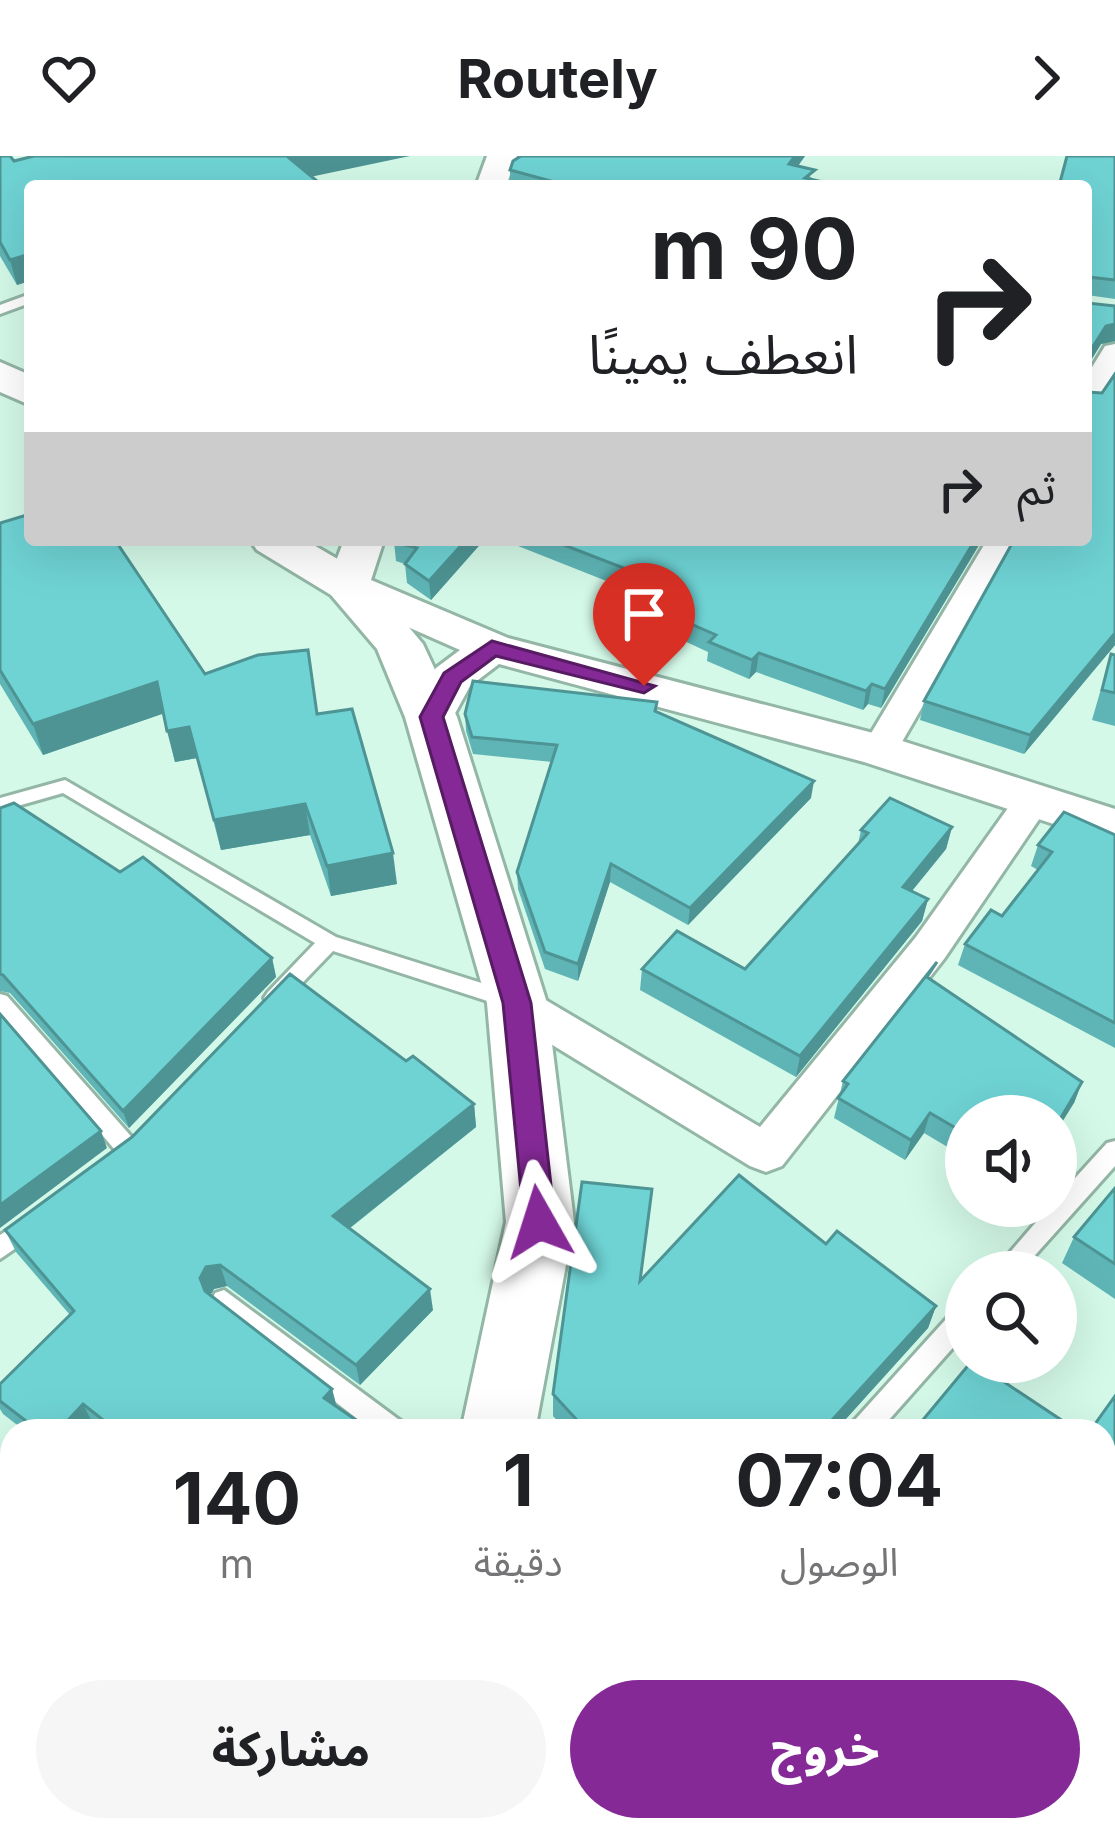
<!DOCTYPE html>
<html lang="ar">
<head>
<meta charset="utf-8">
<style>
	:root { --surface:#fff; --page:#f6f6f6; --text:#202124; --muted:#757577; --accent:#842996 }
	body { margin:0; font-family:Inter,"Noto Sans Arabic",sans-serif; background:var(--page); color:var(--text); direction:rtl; height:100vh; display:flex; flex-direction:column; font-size:45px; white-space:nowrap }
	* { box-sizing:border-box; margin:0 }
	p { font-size:39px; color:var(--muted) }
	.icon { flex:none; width:66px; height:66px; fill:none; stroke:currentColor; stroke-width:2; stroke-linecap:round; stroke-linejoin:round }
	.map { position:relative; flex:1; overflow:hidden; direction:ltr }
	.panel { position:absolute; left:0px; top:1263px; width:1116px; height:423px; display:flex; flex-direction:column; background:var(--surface); border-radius:36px 36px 0 0; box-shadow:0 12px 48px #0002; direction:rtl }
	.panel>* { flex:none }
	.hud { position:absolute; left:24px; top:24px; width:1068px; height:366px; border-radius:12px; box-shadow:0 12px 48px #0002; direction:rtl; background:#fff; color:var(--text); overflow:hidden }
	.controls { position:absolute; left:945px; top:939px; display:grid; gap:24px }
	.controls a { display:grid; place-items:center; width:132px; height:132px; border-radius:50%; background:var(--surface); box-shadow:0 12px 48px #0002; font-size:60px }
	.pin { position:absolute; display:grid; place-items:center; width:102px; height:102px; color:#fff; margin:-123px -51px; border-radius:50% 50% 50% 0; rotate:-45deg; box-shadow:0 0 12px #0007 }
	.pin .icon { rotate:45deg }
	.me { position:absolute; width:132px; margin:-66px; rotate:354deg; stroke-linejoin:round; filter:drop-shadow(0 0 9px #0008) }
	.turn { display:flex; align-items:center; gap:42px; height:252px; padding:0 36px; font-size:54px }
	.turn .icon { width:156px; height:156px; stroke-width:2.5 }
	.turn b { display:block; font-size:84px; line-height:102px }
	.then { display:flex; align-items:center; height:114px; padding:0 36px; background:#0003; gap:24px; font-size:45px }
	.eta { display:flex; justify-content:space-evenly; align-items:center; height:204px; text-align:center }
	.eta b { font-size:72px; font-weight:700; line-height:84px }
	.action { display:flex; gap:24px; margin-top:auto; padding:24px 36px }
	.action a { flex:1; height:138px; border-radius:72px; background:var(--accent); color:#fff; font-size:48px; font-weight:700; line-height:138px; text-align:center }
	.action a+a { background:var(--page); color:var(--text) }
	header { display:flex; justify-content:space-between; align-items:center; height:156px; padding:0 36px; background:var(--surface); font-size:54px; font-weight:700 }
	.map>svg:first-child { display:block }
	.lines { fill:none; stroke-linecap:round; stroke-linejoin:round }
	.service-casing { stroke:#93b6a6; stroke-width:6 }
	.minor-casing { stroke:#93b6a6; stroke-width:6 }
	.tertiary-casing { stroke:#93b6a6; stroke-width:6 }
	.secondary-casing { stroke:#93b6a6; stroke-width:6 }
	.service { fill:#fff; fill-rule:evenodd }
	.minor { fill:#fff; fill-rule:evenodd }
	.tertiary { fill:#fff; fill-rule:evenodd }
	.secondary { fill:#fff; fill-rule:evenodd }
	.wall { fill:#5fb5b6 }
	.shaded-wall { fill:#4e9494 }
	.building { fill:#6fd3d4; stroke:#4e9494; stroke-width:3 }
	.route { fill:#842996; stroke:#561b62; stroke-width:3 }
</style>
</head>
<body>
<header><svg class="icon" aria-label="forward" viewBox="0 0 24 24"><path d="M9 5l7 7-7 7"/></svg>Routely<svg class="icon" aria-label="heart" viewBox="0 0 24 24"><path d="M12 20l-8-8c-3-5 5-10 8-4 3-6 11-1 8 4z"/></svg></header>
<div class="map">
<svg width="1115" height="1684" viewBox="0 0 1115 1684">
	<rect width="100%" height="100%" fill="#d4f9e8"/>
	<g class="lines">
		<!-- service casing -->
		<g class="service-casing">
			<g id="service">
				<polygon points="30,138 30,147 0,158 0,149"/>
				<polygon points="65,624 336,781 516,838 520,844 516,850 509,852 333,795 282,848 268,848 264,842 268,836 315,787 63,637 0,655 0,642"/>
				<polygon points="0,838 7,840 137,987 140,994 137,1001 129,1003 121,1001 0,860"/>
				<polygon points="1115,985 1115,1010 1020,1116 993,1116 1050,1050 1056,1050 1056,1043 1107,987"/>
				<polygon points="34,1057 42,1060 46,1067 42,1074 0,1103 0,1079"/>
				<polygon points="224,1134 402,1266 406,1275 373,1275 215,1153 212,1145 215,1137"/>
				<polygon points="966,1148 966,1177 879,1275 849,1275 853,1266 957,1151"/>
				<polygon points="0,1336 12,1341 12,1391 0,1397 0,1367 3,1364 0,1363"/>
			</g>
		</g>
		<!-- minor casing -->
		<g class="minor-casing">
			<g id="minor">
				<polygon points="1115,188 1115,220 1096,251 1086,254 1086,221 1105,190"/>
				<polygon points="987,384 1019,384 892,603 866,603 861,594"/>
				<polygon points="1031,634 1044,638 1050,647 1044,656 944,803 782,1010 766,1016 750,1010 502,858 496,847 502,836 517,831 532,836 760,971 916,781 1018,638"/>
			</g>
		</g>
		<!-- tertiary casing -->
		<g class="tertiary-casing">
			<g id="tertiary">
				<polygon points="487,0 517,0 506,30 476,30"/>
				<polygon points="344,384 384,384 371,424 508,482 896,583 1115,653 1115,688 864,606 499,508 470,530 447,572 431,576 415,572 408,561 436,512 460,494 333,438 327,429"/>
			</g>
		</g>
		<!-- secondary casing -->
		<g class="secondary-casing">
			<g id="secondary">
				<polygon points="0,206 30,219 30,249 0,236"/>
				<polygon points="250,384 305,384 365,419 423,488 457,561 547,847 574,1066 535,1275 461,1275 506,1066 487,847 405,561 377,493 331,439 257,394"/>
				<polygon points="610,1674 699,1674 703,1684 614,1684"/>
			</g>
		</g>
		<!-- service -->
		<use href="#service" class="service"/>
		<!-- minor -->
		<use href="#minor" class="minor"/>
		<!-- tertiary -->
		<use href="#tertiary" class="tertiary"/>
		<!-- secondary -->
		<use href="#secondary" class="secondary"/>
	</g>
	<!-- wall -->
	<g class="wall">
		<polygon points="0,0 14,5 312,21 17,129 0,100"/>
		<polygon points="521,0 805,0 798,10 814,24 841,30 510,30 510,14"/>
		<polygon points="1115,0 1115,143 1087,139 1087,147 1115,150 1115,185 1101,188 1087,211 1087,236 1102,237 1115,218 1115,489 1024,598 920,564 924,545 1086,384 1086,30"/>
		<polygon points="0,367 205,518 317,558 397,728 331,740 310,679 221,694 197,602 175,606 164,557 43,599 0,528"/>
		<polygon points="484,384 431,444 407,427 405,408 396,405 394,386"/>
		<polygon points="503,384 982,384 881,552 868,548 863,554 756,516 749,523 707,505 708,496 665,476 666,457 672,451"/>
		<polygon points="1111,498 1115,499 1115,570 1092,564"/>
		<polygon points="657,546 657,556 811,642 688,769 610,726 578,825 545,813 518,733 517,716 552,606 473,598 466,575 465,558"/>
		<polygon points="0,652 120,716 272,802 276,821 129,972 10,837 0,835"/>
		<polygon points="952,671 946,693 912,735 928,743 922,765 796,921 640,834 642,813 745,813 858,688 861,674"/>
		<polygon points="1115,679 1115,892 958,809 965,788 1002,760 1038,714 1031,710 1038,689"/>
		<polygon points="932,824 1082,926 1074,947 966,960 966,1002 924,977 905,1004 834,962 843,925"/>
		<polygon points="406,905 474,948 476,971 349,1073 433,1154 360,1229 227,1130 214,1133 210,1139 332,1233 337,1251 372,1275 102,1275 93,1268 87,1275 25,1275 3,1258 0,1253 0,1228 70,1159 16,1096 5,1074"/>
		<polygon points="1115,1032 1115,1143 1062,1107 1074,1081"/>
		<polygon points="650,1057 641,1123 826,1088 936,1150 928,1172 835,1275 567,1275 553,1260 553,1238"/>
		<polygon points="1115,1240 1115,1432 1104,1425 1104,1275"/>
		<polygon points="922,1265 1078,1275 918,1275"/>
		<polygon points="778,1674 890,1674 885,1684 792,1684"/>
		<polygon points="1016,1674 1104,1674 1115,1684 1012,1684"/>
	</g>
	<!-- shaded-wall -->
	<g class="shaded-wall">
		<polygon points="291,0 410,0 291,25 288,1"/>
		<polygon points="795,0 805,0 787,25 789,8"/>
		<polygon points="30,98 30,125 17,129 10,104"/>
		<polygon points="1115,168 1115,185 1101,188 1086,212 1087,200 1106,170"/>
		<polygon points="466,384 484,384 431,444 429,425"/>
		<polygon points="975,384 982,384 881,552 885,533"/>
		<polygon points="1115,477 1115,489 1024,598 1030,579"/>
		<polygon points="759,497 756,516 749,523 752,504"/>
		<polygon points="157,526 165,557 43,599 33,568"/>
		<polygon points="872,528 868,548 863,554 866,535"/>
		<polygon points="189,571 197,602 175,606 167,575"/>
		<polygon points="814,625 811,642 688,769 690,752"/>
		<polygon points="305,648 310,679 221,694 214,664"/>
		<polygon points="952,671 946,693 898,752 903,731"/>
		<polygon points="393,697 397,728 331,740 327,710"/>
		<polygon points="611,708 610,726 578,825 578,808"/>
		<polygon points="928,743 922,765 796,921 800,900"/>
		<polygon points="272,802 276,821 129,972 123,955"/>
		<polygon points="1082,926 1074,947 1056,976 1056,970"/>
		<polygon points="474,948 476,971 337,1082 333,1060"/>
		<polygon points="930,957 924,977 905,1004 911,984"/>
		<polygon points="101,975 107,992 0,1072 0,1049"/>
		<polygon points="220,1109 227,1130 214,1133 208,1143 200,1122 206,1111"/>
		<polygon points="430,1133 433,1154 360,1229 356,1209"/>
		<polygon points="936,1150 928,1172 835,1275 822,1275"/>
		<polygon points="332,1233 337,1253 324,1242"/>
		<polygon points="83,1248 93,1268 87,1275 58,1275"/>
	</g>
	<!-- building -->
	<g class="building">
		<polygon points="0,0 10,0 14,5 34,0 291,0 288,1 323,30 30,30 30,98 10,104 0,86"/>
		<polygon points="521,0 795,0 789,8 815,14 805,22 841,30 569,30 510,14 513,5"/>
		<polygon points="1067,0 1115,0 1115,124 1088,121 1087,147 1115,150 1115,168 1106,170 1087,200 1087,236 1102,237 1115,218 1115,477 1030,579 924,545 1014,384 1086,384 1086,30 1059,30"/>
		<polygon points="30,358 30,384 115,384 205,518 258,499 308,494 317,558 352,553 393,697 327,710 305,648 214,664 189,571 167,575 157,526 33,568 0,514 0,367"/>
		<polygon points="395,384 466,384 429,425 405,408 417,392 394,386"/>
		<polygon points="551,384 975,384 885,533 872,528 866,535 759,497 752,504 709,486 716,479 666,457 686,436"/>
		<polygon points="1111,498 1115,499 1115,537 1102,534"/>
		<polygon points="473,525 657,546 655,555 814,625 690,752 611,708 578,808 545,796 517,716 557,589 472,581 465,558"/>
		<polygon points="890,642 952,671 903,731 928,743 800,900 642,813 677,775 745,813 868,677 861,674"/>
		<polygon points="14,647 120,716 143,701 272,802 123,955 3,819 0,818 0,652"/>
		<polygon points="1064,656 1115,679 1115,867 965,788 991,754 1002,760 1052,696 1038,689"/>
		<polygon points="937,806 927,821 1082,926 1056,970 1056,960 966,960 966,978 930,957 911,984 838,942 848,928 843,925"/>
		<polygon points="290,818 406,905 413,900 474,948 333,1060 430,1133 356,1209 220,1109 206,1111 200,1122 205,1135 332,1233 324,1242 372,1275 117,1275 83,1248 58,1275 39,1275 0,1245 0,1228 74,1155 5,1074 132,981"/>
		<polygon points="0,858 101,975 0,1049"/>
		<polygon points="739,1019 826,1088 837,1075 936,1150 822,1275 587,1275 553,1238 582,1026 652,1033 640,1125"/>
		<polygon points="1115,1032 1115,1108 1074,1081"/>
		<polygon points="971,1206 974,1206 1078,1275 937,1275 922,1265"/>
		<polygon points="1115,1240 1115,1400 1104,1392 1104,1275 1090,1275"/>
		<polygon points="1104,1484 1115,1490 1115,1684 1047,1684 1029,1674 1104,1674"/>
		<polygon points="214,1674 427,1674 440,1684 196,1684"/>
		<polygon points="803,1674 890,1674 885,1684 817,1684"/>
	</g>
	<!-- route -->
	<polygon class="route" points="492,485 655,530 644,537 496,500 461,526 443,561 531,847 555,1066 539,1079 524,1066 503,847 420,561 444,517"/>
</svg>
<div class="controls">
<a><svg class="icon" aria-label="sound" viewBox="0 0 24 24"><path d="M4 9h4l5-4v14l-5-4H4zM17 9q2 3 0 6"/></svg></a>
<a><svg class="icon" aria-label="search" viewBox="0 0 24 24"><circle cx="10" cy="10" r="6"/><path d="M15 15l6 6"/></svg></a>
</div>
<div class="pin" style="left:644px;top:530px;background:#d93025"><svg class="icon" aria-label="arrive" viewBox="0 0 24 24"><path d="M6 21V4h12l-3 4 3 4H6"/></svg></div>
<svg class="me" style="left:539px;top:1066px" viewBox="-20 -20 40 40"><path d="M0-17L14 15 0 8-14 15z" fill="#842996" stroke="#fff" stroke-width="4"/></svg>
<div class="hud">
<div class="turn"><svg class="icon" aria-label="right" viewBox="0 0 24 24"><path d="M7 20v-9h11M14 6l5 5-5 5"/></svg><div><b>90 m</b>انعطف يمينًا</div></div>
<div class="then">ثم<svg class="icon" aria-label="right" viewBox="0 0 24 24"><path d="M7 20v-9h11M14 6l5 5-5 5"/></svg></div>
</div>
<section class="panel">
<div class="eta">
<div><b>07:04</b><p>الوصول</p></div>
<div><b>1</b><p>دقيقة</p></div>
<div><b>140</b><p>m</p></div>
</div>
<div class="action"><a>خروج</a><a>مشاركة</a></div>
</section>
</div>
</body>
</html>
